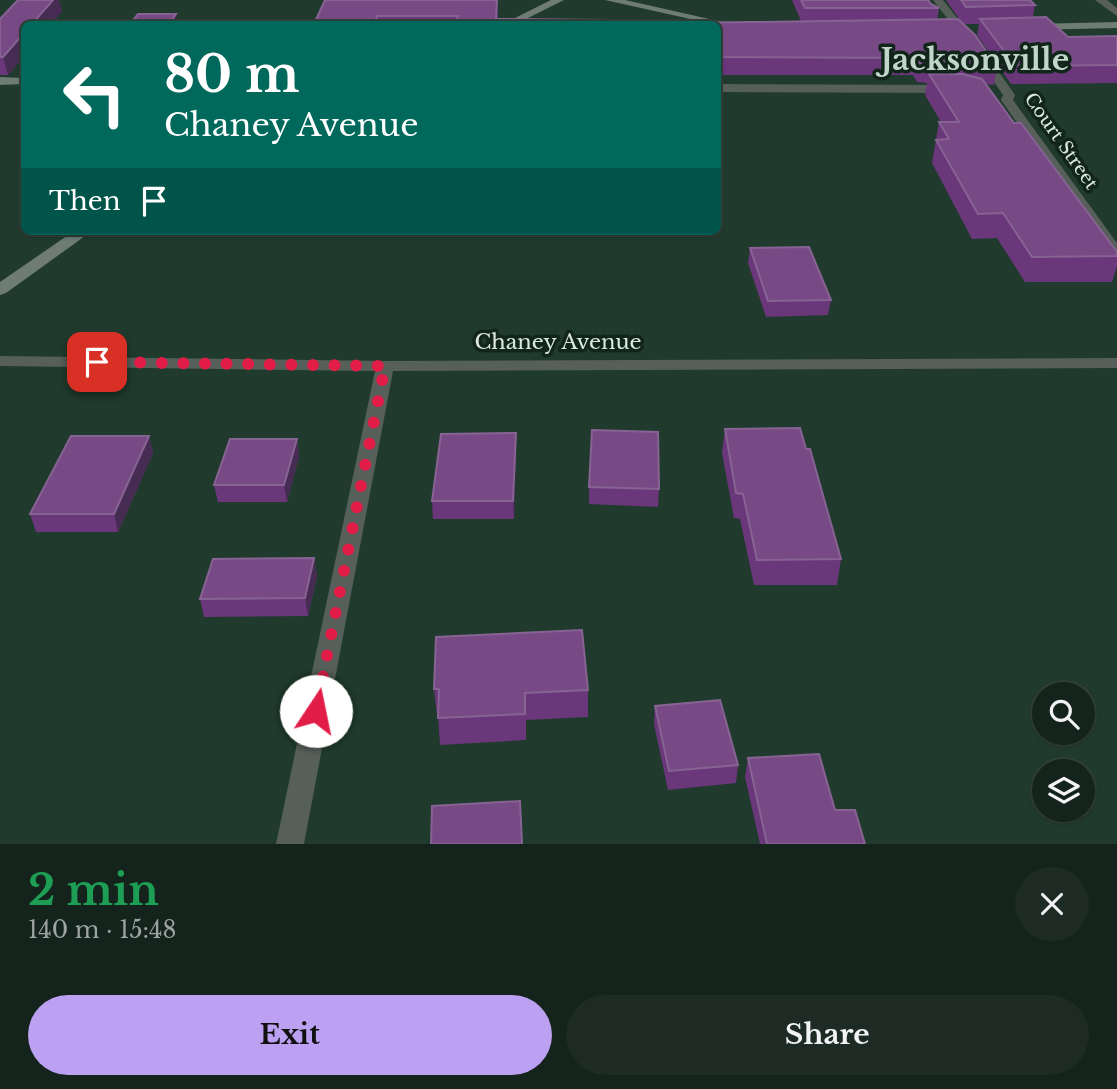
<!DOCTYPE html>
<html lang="en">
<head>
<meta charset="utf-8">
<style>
	:root { --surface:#14231b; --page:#1d2b24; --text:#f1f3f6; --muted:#9da4a3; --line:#33403a; --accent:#bca0f2 }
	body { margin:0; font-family:"Libre Baskerville",serif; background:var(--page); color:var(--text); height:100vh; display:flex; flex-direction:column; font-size:26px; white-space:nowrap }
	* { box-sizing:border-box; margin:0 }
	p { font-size:23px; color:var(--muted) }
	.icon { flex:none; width:38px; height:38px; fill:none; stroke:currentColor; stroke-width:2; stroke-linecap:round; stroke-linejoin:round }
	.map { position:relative; height:844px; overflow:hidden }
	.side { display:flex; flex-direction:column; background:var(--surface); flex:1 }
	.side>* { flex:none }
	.banner { position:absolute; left:21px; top:21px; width:700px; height:214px; border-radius:10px; box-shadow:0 2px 5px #0004,0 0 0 2px var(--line); background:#00695c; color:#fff; overflow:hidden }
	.tools { position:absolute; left:1032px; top:682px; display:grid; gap:14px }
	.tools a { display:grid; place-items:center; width:63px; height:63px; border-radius:50%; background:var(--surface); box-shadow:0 2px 5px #0004,0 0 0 2px var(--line); font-size:35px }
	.pin { position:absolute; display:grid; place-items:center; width:60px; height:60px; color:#fff; margin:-30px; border-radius:14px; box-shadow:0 4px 10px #0006 }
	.me { position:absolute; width:77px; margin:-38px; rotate:11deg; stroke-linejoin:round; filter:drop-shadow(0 0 5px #0008) }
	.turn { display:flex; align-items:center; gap:24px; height:147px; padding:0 28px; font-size:32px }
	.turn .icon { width:91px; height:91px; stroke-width:2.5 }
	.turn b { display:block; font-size:49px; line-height:60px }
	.then { display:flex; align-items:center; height:66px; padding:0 28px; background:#0003; gap:14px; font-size:26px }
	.round { display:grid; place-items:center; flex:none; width:74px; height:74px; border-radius:37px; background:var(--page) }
	.head { display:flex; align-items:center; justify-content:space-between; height:119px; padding:0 28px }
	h1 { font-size:42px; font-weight:800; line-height:52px; color:#1e9e55 }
	.button { display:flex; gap:14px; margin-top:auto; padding:14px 28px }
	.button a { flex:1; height:80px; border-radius:42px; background:var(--accent); color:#111; font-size:28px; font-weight:800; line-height:80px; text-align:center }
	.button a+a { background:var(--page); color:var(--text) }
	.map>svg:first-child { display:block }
	.built { fill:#203b2d; fill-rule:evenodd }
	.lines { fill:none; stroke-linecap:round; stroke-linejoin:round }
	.minor { fill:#565f59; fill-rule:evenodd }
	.secondary { fill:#6e7c74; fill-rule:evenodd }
	.wall { fill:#6a377a }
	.shaded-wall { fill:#462c53 }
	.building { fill:#774a85; stroke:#866393; stroke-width:2 }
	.route { stroke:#e11d48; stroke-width:12; stroke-dasharray:0 21.6 }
	.labels { text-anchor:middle; stroke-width:7; stroke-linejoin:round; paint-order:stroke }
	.far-street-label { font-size:18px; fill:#dbe7e0; stroke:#12251b }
	.street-label { font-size:21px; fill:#dbe7e0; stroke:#12251b }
	.far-town-label { font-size:30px; font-weight:bold; fill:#bfd6c8; stroke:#12251b }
</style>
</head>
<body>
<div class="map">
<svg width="1117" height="844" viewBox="0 0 1117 844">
	<rect width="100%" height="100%" fill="#1b2f24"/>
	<!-- built -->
	<path class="built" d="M0,0H1117V844H0ZM24,24H718V231H24ZM1045,695H1083V733H1045ZM1045,772H1083V810H1045Z"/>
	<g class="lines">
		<!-- minor -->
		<g class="minor">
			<polygon points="933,0 943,0 958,19 957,21 944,24 943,22 947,18"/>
			<polygon points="1095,0 1107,0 1117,8 1117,16"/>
			<polygon points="977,52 985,52 1015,95 1013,100 1117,243 1117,259 1111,257 1001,100 1003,95 975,54"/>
			<polygon points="718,84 952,85 958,89 952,93 718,92"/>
			<polygon points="0,356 385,361 1117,358 1117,368 393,371 304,844 276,844 375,371 0,366"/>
		</g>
		<!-- secondary -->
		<g class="secondary">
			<polygon points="551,0 564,0 516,24 503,24"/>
			<polygon points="605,0 625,0 745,27 740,30"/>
			<polygon points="1117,22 1117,28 1032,30 1027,27 1032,24"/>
			<polygon points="0,77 24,78 24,84 0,85"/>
			<polygon points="74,231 92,231 6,293 0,295 0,282"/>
		</g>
	</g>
	<!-- wall -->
	<g class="wall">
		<polygon points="498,0 498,19 612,24 314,24"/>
		<polygon points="792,0 928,0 931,4 939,8 937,20 962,23 946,0 1030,0 1035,5 1033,17 1068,37 1117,36 1117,83 1011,84 977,35 979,24 963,24 997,67 994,85 986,84 1014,123 1117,252 1117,266 1112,282 1025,282 997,238 972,239 932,163 939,122 941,122 925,95 927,83 917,82 913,75 718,75 718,24 801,21"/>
		<polygon points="62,11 8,75 0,75 0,19"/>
		<polygon points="750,248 831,300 828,315 766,317 748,263"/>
		<polygon points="725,429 806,449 841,559 837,585 754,585 740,519 734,518 722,453"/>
		<polygon points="516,433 514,519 433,519 432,501"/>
		<polygon points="149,436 153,453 118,532 36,532 30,514"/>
		<polygon points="297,439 299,456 287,502 218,502 214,485"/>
		<polygon points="589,487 659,489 658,507 589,504"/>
		<polygon points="314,558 317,576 308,616 204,617 200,599"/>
		<polygon points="434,689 588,690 588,717 526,720 526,740 440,745 438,715 437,716"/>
		<polygon points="655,706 738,765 736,783 668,790 654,724"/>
		<polygon points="748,758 835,810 865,844 760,844 745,777"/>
	</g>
	<!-- shaded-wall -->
	<g class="shaded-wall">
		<polygon points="53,0 59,0 62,11 50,24 32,24"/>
		<polygon points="497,0 498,0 497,24 496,24"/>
		<polygon points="176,14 178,24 169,24"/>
		<polygon points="24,33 24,55 8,75 3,57"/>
		<polygon points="516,433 516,451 514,519 513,501"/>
		<polygon points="149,436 153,453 118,532 114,514"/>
		<polygon points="297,439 299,456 287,502 284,485"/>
		<polygon points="314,558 317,576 308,616 305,598"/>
	</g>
	<!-- building -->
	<g class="building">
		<polygon points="18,0 53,0 32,24 24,24 24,33 3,57 0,57 0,19"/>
		<polygon points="325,0 497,0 496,19 611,20 612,24 456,24 458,16 377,16 375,24 314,24"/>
		<polygon points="801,0 928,0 931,4 939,8 805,8"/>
		<polygon points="961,0 1030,0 1035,5 966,7"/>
		<polygon points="138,14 176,14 169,24 130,24"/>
		<polygon points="1046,17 1068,37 1117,36 1117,65 1015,66 980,19"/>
		<polygon points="958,19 975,35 997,67 920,64 916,58 718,57 718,24 687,24 686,23"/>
		<polygon points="929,74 962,74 982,79 1014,123 1021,123 1117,252 1117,256 1032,257 1003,213 978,214 936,140 949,139 939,122 959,122"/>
		<polygon points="809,247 831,300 768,301 750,248"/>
		<polygon points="800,428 806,449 810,449 841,559 757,560 743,494 736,493 725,429"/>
		<polygon points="592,430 658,432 659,489 589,487"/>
		<polygon points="516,433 513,501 432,501 441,434"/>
		<polygon points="71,436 149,436 114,514 30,514"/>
		<polygon points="230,439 297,439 284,485 214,485"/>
		<polygon points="314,558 305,598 200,599 213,559"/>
		<polygon points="582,630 588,690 525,693 525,714 438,718 439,689 434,689 436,637"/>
		<polygon points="720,700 738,765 669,771 655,706"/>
		<polygon points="819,754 835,810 855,810 865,844 767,844 748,758"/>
		<polygon points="520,801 522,844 431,844 432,806"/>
	</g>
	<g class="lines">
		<!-- route -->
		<polyline class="route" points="97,362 385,366 316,711"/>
	</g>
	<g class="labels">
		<!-- far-street labels -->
		<g class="far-street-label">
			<text transform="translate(1061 141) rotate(55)" y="6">Court Street</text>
		</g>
		<!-- street labels -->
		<g class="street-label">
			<text x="558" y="349">Chaney Avenue</text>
		</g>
		<!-- far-town labels -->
		<g class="far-town-label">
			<text x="975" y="70">Jacksonville</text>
		</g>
	</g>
</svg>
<div class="tools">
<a><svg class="icon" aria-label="search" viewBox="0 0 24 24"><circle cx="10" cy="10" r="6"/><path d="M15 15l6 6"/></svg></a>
<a><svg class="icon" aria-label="layers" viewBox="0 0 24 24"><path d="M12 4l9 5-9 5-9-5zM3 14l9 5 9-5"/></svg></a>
</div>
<div class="pin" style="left:97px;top:362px;background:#d93025"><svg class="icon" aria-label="arrive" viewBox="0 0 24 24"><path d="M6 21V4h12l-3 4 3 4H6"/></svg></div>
<svg class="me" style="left:316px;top:711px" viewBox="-20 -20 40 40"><circle r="19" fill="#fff"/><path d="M0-13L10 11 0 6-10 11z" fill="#e11d48"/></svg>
<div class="banner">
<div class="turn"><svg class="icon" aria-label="left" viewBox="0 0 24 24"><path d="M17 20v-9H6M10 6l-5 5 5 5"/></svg><div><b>80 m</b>Chaney Avenue</div></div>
<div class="then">Then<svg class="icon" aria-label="arrive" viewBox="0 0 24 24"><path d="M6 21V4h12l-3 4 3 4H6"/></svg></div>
</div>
</div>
<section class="side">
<div class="head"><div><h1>2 min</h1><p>140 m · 15:48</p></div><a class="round"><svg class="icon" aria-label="close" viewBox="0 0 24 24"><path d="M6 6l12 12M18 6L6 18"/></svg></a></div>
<div class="button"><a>Exit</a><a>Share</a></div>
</section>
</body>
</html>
